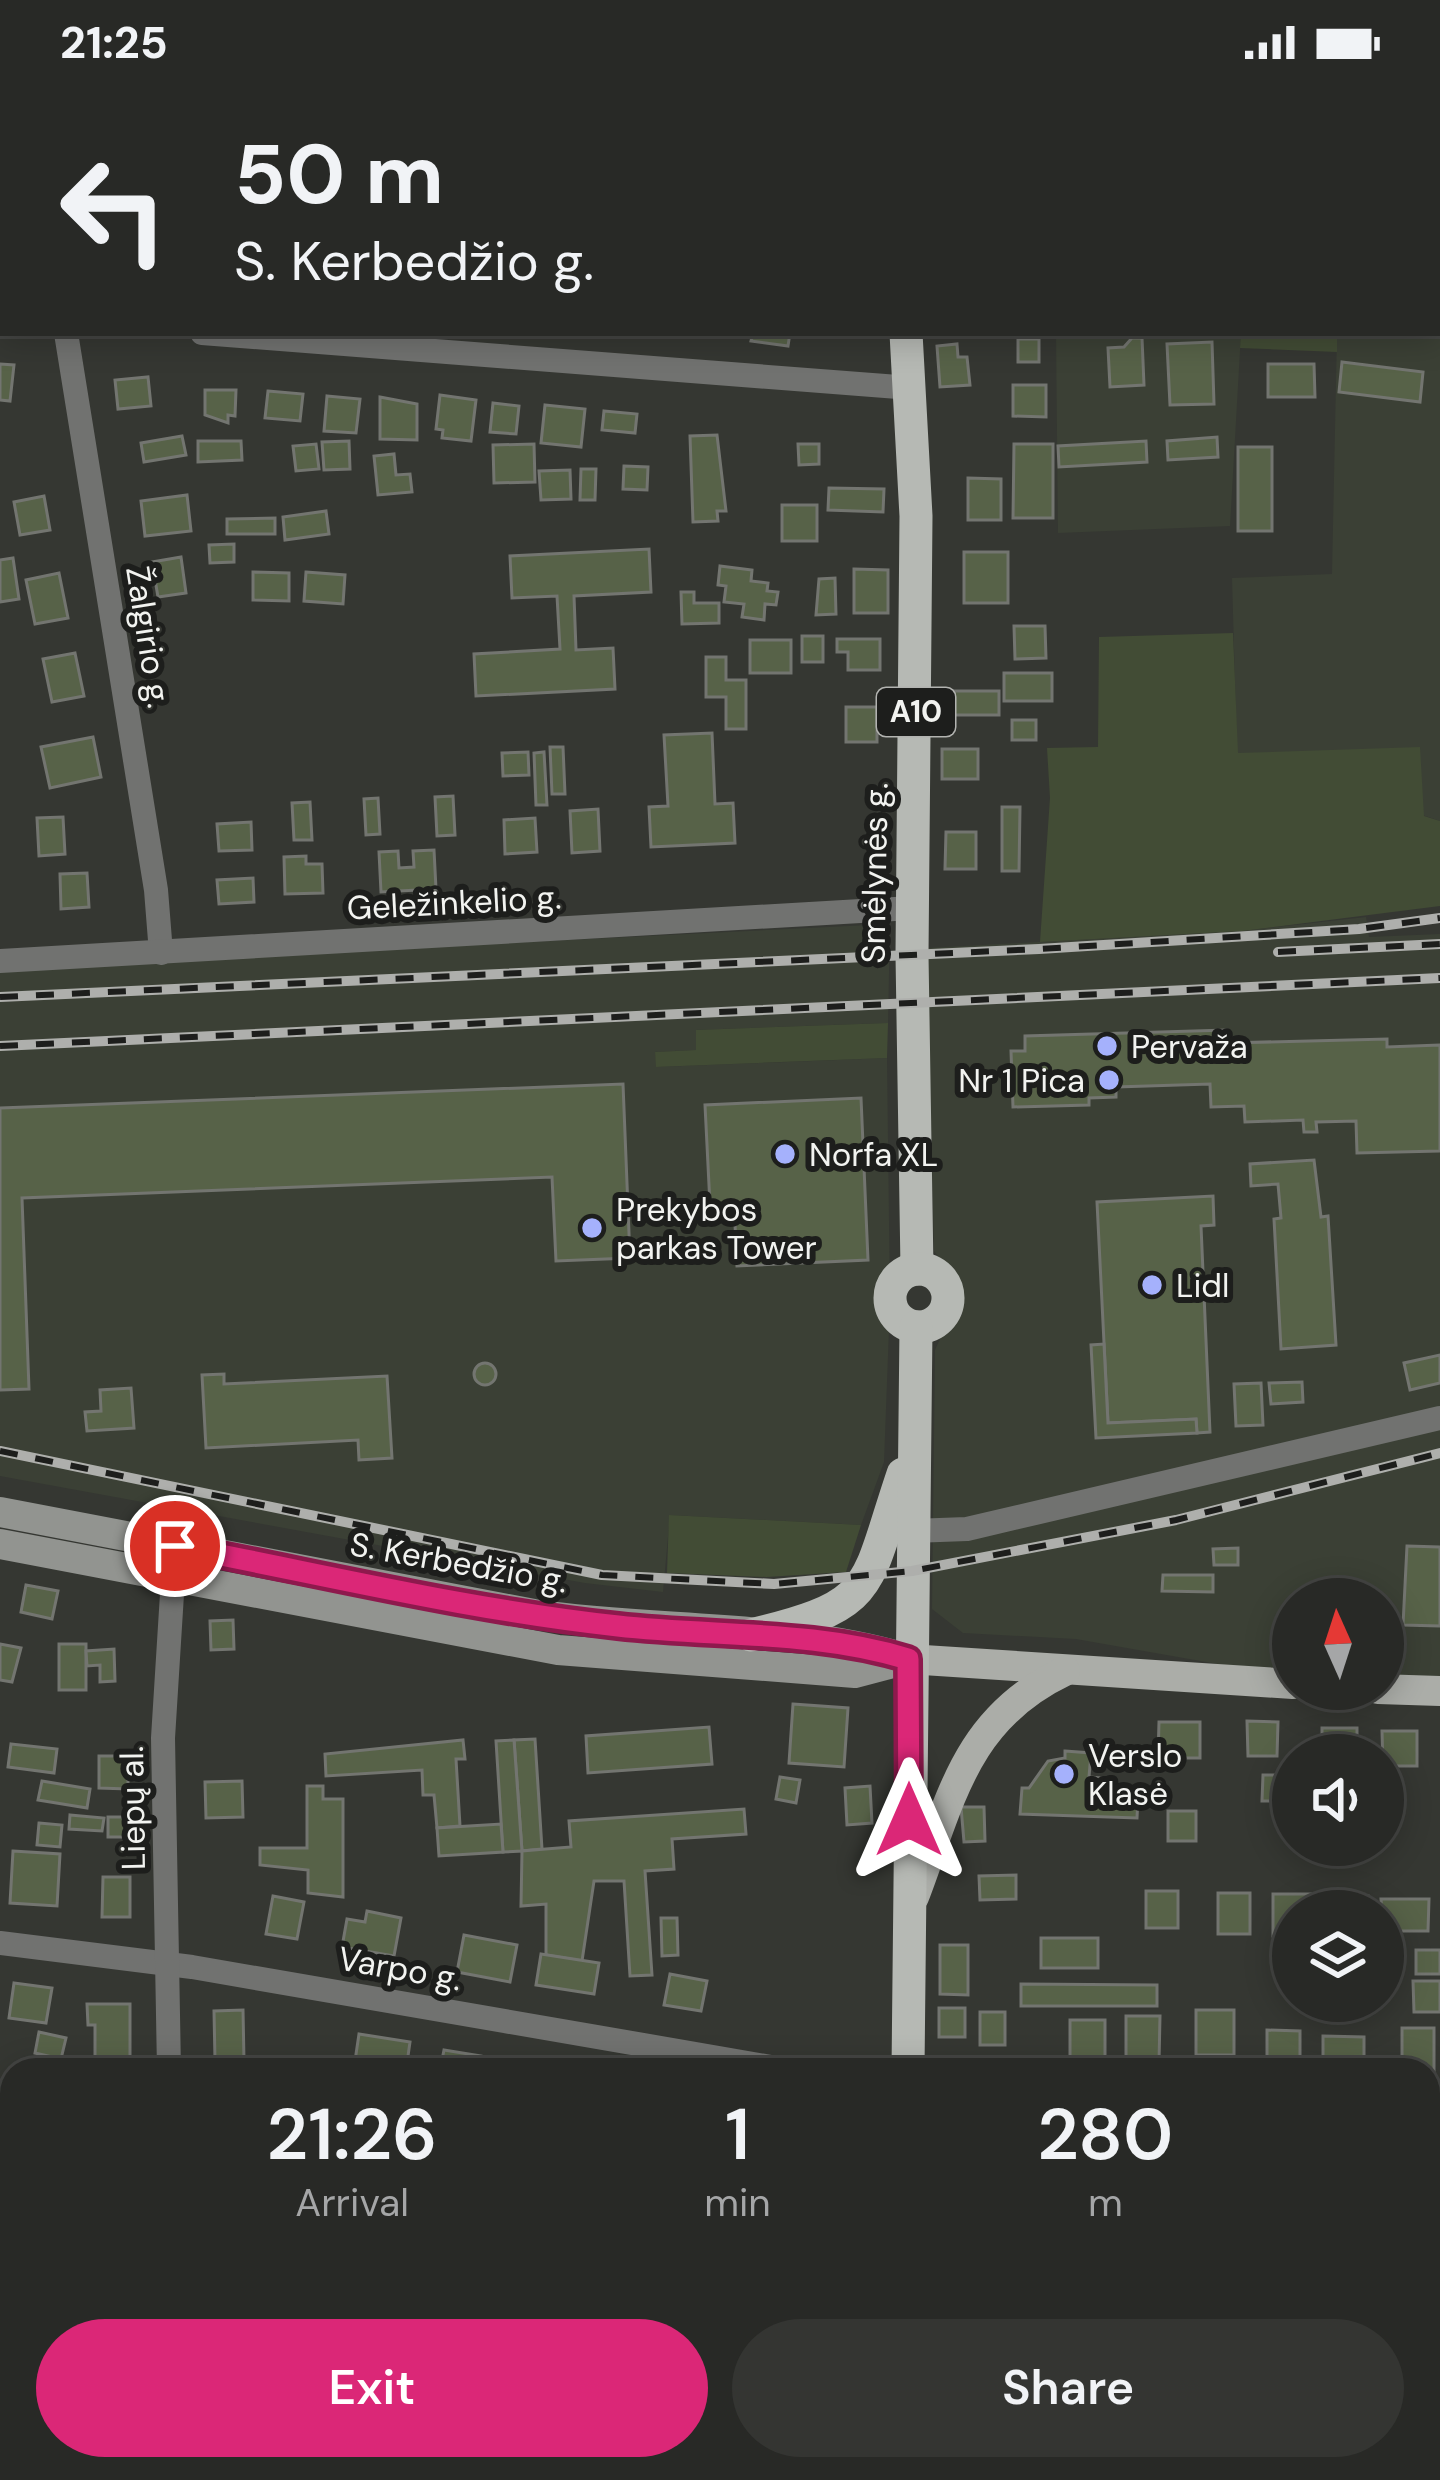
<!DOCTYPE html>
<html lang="en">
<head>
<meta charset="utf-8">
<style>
	:root { --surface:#282926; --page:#343532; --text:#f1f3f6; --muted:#a5a6a7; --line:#444543; --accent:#db2777 }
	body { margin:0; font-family:"DM Sans",sans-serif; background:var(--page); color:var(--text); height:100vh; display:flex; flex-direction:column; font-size:45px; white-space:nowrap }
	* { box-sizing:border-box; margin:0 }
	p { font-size:39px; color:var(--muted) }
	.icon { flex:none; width:66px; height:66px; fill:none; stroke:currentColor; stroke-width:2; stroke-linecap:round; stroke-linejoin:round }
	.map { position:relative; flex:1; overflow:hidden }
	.details { position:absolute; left:0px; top:1974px; width:1440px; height:423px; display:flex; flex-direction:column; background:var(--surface); border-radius:36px 36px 0 0; box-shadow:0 6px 30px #0003,0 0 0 3px var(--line) }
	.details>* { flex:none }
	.hud { position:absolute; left:0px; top:0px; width:1440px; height:252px; box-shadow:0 6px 30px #0003,0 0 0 3px var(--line); background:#282926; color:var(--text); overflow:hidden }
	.needle { width:78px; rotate:357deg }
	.controls { position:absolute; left:1272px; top:1494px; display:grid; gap:24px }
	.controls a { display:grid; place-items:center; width:132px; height:132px; border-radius:50%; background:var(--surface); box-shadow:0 6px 30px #0003,0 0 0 3px var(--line); font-size:60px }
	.pin { position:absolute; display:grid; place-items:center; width:102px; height:102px; color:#fff; margin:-51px; border:6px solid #fff; border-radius:50%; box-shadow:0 3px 12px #0007 }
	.me { position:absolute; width:132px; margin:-66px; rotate:0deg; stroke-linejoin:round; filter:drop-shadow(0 0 9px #0008) }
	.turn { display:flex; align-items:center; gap:42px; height:252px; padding:0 36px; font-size:54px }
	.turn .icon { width:156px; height:156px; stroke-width:2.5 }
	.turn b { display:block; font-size:84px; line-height:102px }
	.eta { display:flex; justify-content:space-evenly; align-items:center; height:204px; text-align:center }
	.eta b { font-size:72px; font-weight:600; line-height:84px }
	.cta { display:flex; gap:24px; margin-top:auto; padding:24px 36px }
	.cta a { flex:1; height:138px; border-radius:72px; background:var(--accent); color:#fff; font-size:48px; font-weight:600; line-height:138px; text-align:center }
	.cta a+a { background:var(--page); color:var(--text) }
	.status { display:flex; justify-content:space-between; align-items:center; height:84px; padding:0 60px; background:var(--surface); direction:ltr }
	.status svg { height:33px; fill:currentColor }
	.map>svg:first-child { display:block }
	.built { fill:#3b4035 }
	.green { fill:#424c35 }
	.building { fill:#576248; stroke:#737570; stroke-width:3 }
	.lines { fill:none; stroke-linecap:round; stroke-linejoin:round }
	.minor { stroke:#717270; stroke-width:24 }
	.secondary { stroke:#929490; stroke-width:30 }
	.primary { stroke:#abada8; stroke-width:30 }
	.trunk { stroke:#b6b9b4; stroke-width:33 }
	.rail-casing { stroke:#aeafac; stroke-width:10 }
	.rail { stroke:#1d1e1c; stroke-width:6; stroke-dasharray:18; stroke-linecap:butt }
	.route-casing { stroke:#8e194d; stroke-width:30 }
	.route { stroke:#db2777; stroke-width:21 }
	.poi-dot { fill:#a5b1fc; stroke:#1d1e1c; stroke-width:4.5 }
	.labels { text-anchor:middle; stroke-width:12; stroke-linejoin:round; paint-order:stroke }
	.shield { fill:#1d1e1c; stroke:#b2b3b0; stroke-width:3 }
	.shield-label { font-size:30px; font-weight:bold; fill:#f2f3f0 }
	.street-label { font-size:33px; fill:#f2f3f0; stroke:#1d1e1c }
	.poi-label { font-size:33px; fill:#f2f3f0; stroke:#1d1e1c; text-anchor:start }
</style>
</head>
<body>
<div class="status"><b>21:25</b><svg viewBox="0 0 49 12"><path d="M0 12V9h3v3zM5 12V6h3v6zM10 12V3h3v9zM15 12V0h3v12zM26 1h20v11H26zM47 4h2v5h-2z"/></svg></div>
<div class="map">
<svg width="1440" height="2396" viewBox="0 0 1440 2396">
	<rect width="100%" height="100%" fill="#353732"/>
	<!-- built -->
	<g class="built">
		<polygon points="1019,0 1440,0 1440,181 1437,3"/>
		<polygon points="1437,228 1440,228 1440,737 1237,669 1232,494 1332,490 1337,249 1437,249"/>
		<polygon points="1056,249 1241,249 1230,442 1058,449"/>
		<polygon points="1366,833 1369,853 1440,850 1440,1593 1383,1591 1383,1515 1293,1515 1293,1585 1229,1582 1076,1555 963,1549 932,1525 935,1266 945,1244 962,1231 962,1204 934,1167 927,864 1241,847"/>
		<polygon points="890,840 888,939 696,946 696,966 655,968 657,983 887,974 890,1218 884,1378 861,1441 670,1431 663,1508 585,1499 0,1392 0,884"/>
	</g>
	<!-- green -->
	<g class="green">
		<polygon points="1241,249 1337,249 1337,268 1240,264"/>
		<polygon points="1233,549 1238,669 1420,663 1424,732 1440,737 1440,822 1242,847 1040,858 1050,714 1047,664 1098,663 1099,553"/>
		<polygon points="888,939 887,974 656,983 655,968 696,966 696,946"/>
		<polygon points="669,1431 861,1441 846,1488 767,1493 667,1489"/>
	</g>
	<!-- building -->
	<g class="building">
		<polygon points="753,249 790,249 788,262 751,257"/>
		<polygon points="1132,254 1142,254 1144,301 1110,303 1108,264 1124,263"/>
		<rect x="1018" y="255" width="21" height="23"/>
		<polygon points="1212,258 1214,320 1170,321 1167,260"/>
		<polygon points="957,260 958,273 967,273 970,301 940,303 937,262"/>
		<polygon points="1342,278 1423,288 1420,318 1339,308"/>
		<polygon points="0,280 14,281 10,317 0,316"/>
		<polygon points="1268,280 1314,280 1315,313 1268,313"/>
		<polygon points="148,293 151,322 118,325 115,296"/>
		<polygon points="1013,301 1046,301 1046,333 1013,332"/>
		<polygon points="205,306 236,306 235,332 228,331 228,339 205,331"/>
		<polygon points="268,307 303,310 300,337 265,334"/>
		<polygon points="440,311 476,316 471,357 442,354 443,346 436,345"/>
		<polygon points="327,312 360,315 356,349 324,347"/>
		<polygon points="380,313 417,320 417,356 380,355"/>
		<polygon points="493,319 519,322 516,350 490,348"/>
		<polygon points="545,321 585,325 581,363 541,359"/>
		<polygon points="604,327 637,330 635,349 602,346"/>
		<polygon points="717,351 726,427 717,427 718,437 693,438 690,352"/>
		<polygon points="182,352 186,371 144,378 141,359"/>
		<polygon points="1217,353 1218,373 1168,376 1167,357"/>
		<polygon points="198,357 241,357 242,376 198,378"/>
		<polygon points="349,357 350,385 324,386 322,358"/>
		<polygon points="1146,357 1147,378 1059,383 1058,362"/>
		<polygon points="316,360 319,385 296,387 293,362"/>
		<polygon points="534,360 535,398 494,399 493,361"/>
		<polygon points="798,360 819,360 819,380 799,381"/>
		<polygon points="1014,360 1053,360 1053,434 1013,434"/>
		<rect x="1238" y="363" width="34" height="84"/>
		<polygon points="394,370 396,391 410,390 412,408 378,411 374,372"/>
		<polygon points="624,382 648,383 647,406 623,405"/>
		<polygon points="581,385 596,385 595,416 580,416"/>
		<polygon points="570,386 571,415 541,416 539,387"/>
		<polygon points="968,394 1001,395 1001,436 968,436"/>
		<polygon points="829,404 884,405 883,428 828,426"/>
		<polygon points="187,411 191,447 145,452 141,417"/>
		<polygon points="44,412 50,446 20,451 14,418"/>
		<rect x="782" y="421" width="35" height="36"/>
		<polygon points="326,427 329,450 285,456 283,433"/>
		<polygon points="275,434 275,450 227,450 227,435"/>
		<polygon points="234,460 234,478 210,479 209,461"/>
		<polygon points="649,465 651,508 574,512 576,566 613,564 615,605 476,612 474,570 560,565 557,512 512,514 510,472"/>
		<rect x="964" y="468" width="44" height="51"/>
		<polygon points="181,473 186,509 158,513 152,478"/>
		<polygon points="13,474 19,515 0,518 0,476"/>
		<polygon points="720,482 752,486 751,497 768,499 767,507 778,508 776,521 765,520 764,536 742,533 744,520 724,518 726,502 718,501"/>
		<polygon points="854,485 888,486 888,529 854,529"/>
		<polygon points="253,488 289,489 289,517 253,516"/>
		<polygon points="306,488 345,491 343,520 304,517"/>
		<polygon points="59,489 68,534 35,540 26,496"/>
		<polygon points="835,494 836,530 816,531 819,495"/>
		<polygon points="681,508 694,508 694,519 719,519 719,539 682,540"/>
		<polygon points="1014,542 1045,542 1046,574 1015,575"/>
		<rect x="802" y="552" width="21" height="26"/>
		<polygon points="837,555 880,555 880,586 848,586 848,568 837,568"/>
		<rect x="750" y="556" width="41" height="33"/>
		<polygon points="75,569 84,612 52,618 43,575"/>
		<polygon points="706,573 726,573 726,596 746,596 746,645 726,645 726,613 706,613"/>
		<rect x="1004" y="589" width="48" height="28"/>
		<rect x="945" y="607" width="54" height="24"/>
		<rect x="846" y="623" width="31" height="35"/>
		<rect x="1012" y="636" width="24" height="20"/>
		<polygon points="712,649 715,720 733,719 735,759 651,763 649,723 668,722 664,651"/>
		<polygon points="93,653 101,693 50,704 41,663"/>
		<polygon points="550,663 563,663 565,710 552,710"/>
		<rect x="942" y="665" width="36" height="30"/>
		<polygon points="528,668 529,691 503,692 502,669"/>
		<polygon points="544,668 547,721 536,721 534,669"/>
		<polygon points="453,712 455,751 437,752 435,713"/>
		<polygon points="378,714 380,750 366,751 364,715"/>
		<polygon points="310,718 312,756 294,756 292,719"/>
		<polygon points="1002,723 1020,723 1019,787 1002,787"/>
		<polygon points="598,725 600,767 572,769 570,727"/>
		<polygon points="63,733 65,770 39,772 37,734"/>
		<polygon points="535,734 537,768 505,770 504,736"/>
		<polygon points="251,738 252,766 219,767 217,740"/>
		<polygon points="946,748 976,748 976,785 945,785"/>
		<polygon points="434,766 436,805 381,808 379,768 398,767 399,784 414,783 413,767"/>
		<polygon points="306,772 306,780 322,780 323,809 285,810 284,773"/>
		<polygon points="87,789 89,823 61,825 60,790"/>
		<polygon points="253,794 254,818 219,820 217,796"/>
		<polygon points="1227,946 1227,959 1387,955 1387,963 1440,961 1440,1067 1357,1069 1356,1037 1316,1038 1317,1048 1304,1048 1303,1036 1245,1038 1244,1022 1211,1023 1210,1000 1116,1003 1116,1013 1089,1014 1089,1021 1013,1023 1011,967 1025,967 1025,952"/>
		<polygon points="623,1000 630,1174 556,1177 552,1093 22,1114 29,1305 0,1306 0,1024"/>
		<polygon points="861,1014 868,1176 737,1182 734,1120 710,1121 705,1021"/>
		<polygon points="1314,1076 1321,1133 1328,1132 1336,1261 1281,1265 1274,1135 1281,1134 1278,1100 1251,1102 1250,1080"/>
		<polygon points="1213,1112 1214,1141 1201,1142 1210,1348 1197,1349 1196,1335 1108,1339 1097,1118"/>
		<polygon points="1104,1260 1108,1339 1196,1335 1197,1349 1096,1354 1091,1261"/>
		<polygon points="1440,1271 1440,1299 1410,1306 1404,1279"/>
		<circle cx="485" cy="1290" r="11"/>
		<polygon points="224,1290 224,1300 387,1292 392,1374 359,1376 358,1356 206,1364 202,1291"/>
		<polygon points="1302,1298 1303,1318 1271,1320 1269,1299"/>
		<polygon points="1261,1299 1263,1341 1236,1342 1234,1300"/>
		<polygon points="131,1304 134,1344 87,1347 85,1328 101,1327 100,1306"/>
		<polygon points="1407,1462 1440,1463 1440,1542 1403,1541"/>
		<polygon points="1238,1464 1238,1481 1214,1481 1213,1465"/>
		<polygon points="1163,1491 1213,1491 1213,1508 1162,1507"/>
		<polygon points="26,1501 58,1507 52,1535 21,1528"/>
		<polygon points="233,1536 234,1565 211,1566 210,1537"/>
		<polygon points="0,1560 21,1564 12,1598 0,1596"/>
		<rect x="59" y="1560" width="27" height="46"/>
		<polygon points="114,1565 115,1597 100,1598 100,1581 87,1582 86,1567"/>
		<polygon points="793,1620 848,1624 844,1683 789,1679"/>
		<polygon points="1247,1637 1278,1638 1277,1672 1248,1672"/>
		<polygon points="1159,1638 1200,1638 1200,1674 1158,1674"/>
		<polygon points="709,1643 712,1680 588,1689 586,1652"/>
		<rect x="1322" y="1644" width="35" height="27"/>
		<polygon points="1382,1647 1417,1647 1417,1682 1383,1682"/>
		<polygon points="535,1655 542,1765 522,1767 514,1656"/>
		<polygon points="463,1656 465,1675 456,1675 460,1742 437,1744 434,1711 423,1711 422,1686 326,1692 325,1670"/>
		<polygon points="514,1656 522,1767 503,1768 496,1657"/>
		<polygon points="11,1660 57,1665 54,1689 8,1683"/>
		<polygon points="1065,1667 1091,1669 1089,1693 1112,1695 1112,1711 1138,1713 1137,1734 1020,1730 1022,1704 1029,1704 1048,1677 1065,1674"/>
		<polygon points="99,1672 128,1672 128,1705 99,1704"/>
		<polygon points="1263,1691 1293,1691 1293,1717 1262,1717"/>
		<polygon points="780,1693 800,1696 796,1719 776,1715"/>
		<polygon points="42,1697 90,1705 87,1724 38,1716"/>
		<polygon points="242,1697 243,1733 206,1734 205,1698"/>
		<polygon points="307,1702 323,1702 323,1715 343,1715 343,1813 308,1809 308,1786 260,1781 260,1764 307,1764"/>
		<polygon points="870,1702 872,1739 847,1741 845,1704"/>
		<polygon points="961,1723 984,1723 985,1757 964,1758"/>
		<polygon points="744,1725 746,1750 672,1755 674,1785 645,1787 652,1891 630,1892 624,1797 594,1797 582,1877 546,1871 546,1820 521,1822 522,1767 571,1763 569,1737"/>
		<rect x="1168" y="1727" width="28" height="30"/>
		<polygon points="70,1731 104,1734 102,1747 69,1745"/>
		<polygon points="108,1733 140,1733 139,1753 108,1753"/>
		<polygon points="39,1739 62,1741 60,1763 37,1761"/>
		<polygon points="501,1740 503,1768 439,1772 437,1744"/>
		<polygon points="13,1767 60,1770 57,1822 10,1819"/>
		<polygon points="1016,1791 1016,1815 980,1816 979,1792"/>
		<polygon points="103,1793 130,1793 130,1833 102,1833"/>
		<rect x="1146" y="1807" width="32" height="37"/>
		<rect x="1218" y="1809" width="32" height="41"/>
		<polygon points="1273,1810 1314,1810 1314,1827 1293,1827 1293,1852 1273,1852"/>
		<polygon points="273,1812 304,1818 297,1855 266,1850"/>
		<rect x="1337" y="1812" width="31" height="15"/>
		<polygon points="1381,1815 1429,1815 1428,1847 1383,1847"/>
		<polygon points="367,1827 401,1834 394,1872 342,1863 347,1835 365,1838"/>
		<polygon points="661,1834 677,1834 678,1871 662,1872"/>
		<polygon points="464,1851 517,1861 510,1898 457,1888"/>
		<rect x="1041" y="1854" width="57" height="30"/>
		<polygon points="940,1861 968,1861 968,1911 940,1910"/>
		<rect x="1416" y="1866" width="24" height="24"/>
		<polygon points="541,1870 599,1879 594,1910 536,1901"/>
		<polygon points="670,1890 707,1897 701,1927 664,1921"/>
		<polygon points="1413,1897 1440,1897 1440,1928 1414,1928"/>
		<polygon points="14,1899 52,1904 46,1939 9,1934"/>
		<polygon points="1021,1900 1157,1901 1157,1922 1021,1922"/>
		<polygon points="87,1920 130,1920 130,1977 95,1977 95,1941 88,1941"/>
		<rect x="939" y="1924" width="26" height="29"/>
		<polygon points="243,1926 244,1977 215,1977 214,1927"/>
		<rect x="1196" y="1926" width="38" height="45"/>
		<rect x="980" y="1928" width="25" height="33"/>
		<polygon points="1126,1932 1160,1932 1159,1979 1126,1979"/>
		<rect x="1070" y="1936" width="35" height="40"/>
		<polygon points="1402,1944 1434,1944 1434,1987 1402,1986"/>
		<polygon points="1267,1946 1300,1947 1300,1980 1267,1980"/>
		<polygon points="39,1948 66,1954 61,1975 35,1969"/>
		<polygon points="359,1950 410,1958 406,1986 368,1986 369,1979 355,1977"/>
		<polygon points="1323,1952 1364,1953 1364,1986 1323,1986"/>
		<polygon points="444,1966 481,1972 479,1986 440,1986"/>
		<polygon points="0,2339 12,2342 12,2379 0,2376"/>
		<polygon points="605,2385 631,2385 653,2391 652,2396 601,2396"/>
		<polygon points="1240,2385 1284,2385 1284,2396 1246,2396"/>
	</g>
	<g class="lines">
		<!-- minor -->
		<g class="minor">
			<polyline points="27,0 27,3"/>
			<polyline points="443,0 444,3"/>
			<polyline points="0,236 3,236"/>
			<polyline points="66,249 156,806 161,869"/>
			<polyline points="202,249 911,304"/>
			<polyline points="0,877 912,824"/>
			<polyline points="912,1447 967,1445 1440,1334"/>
			<polyline points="0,1859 192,1883 788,1986"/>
			<polyline points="169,1986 163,1654 175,1462"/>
			<polyline points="1428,2028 1440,2028"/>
			<polyline points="0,2303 12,2305"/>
			<polyline points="332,2385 376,2396"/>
			<polyline points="170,2396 170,2385"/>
			<polyline points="1210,2396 1210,2385"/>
		</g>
		<!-- secondary -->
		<g class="secondary">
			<path d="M0,1428L534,1530C657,1548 789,1539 908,1575"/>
			<polyline points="0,1460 558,1566 855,1589 908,1575"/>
		</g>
		<!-- primary -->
		<g class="primary">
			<polyline points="1437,202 1440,202"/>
			<polyline points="908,1575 1293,1600"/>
			<polyline points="1378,1605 1440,1607"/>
			<path d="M914,1813C951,1716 964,1635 1065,1587"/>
		</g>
		<!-- trunk -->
		<g class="trunk">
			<polyline points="862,0 862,3"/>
			<polyline points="906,249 916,432 912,871 917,1185"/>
			<circle cx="919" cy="1214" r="29"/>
			<path d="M751,1551C878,1521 864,1505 903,1390"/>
			<polyline points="908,1986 916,1243"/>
			<polyline points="908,2396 908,2385"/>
		</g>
		<!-- rail casing -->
		<g class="rail-casing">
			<g id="rail">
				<polyline points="1278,868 1440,860"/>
				<polyline points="0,913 1039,865 1359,845 1440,834"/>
				<polyline points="0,962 1440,894"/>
				<polyline points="0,1367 602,1491 774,1500 912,1487 1176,1436 1440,1369"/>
			</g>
		</g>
		<!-- rail -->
		<use href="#rail" class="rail"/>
	</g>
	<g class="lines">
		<!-- route casing -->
		<g class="route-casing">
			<path id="route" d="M175,1462C322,1490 469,1526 618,1542C715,1553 814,1546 908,1575L909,1736"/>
		</g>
		<!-- route -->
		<use href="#route" class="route"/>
	</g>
	<!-- markers -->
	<g class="poi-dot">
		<circle cx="1107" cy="962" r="12"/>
		<circle cx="1109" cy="996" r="12"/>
		<circle cx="785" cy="1070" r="12"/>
		<circle cx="592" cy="1144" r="12"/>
		<circle cx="1152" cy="1201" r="12"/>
		<circle cx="1064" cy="1690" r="12"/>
	</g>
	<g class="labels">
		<!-- shield labels -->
		<rect class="shield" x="877" y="604" width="78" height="48" rx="9"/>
		<g class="shield-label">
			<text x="916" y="638">A10</text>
		</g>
		<!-- street labels -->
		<g class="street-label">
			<text transform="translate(149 553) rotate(81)" y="12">Žalgirio g.</text>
			<text transform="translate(874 789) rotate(-89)" y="12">Smėlynės g.</text>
			<text transform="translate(454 818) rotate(-3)" y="12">Geležinkelio g.</text>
			<text transform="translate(459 1478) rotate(10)" y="12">S. Kerbedžio g.</text>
			<text transform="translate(132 1724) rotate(-91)" y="12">Liepų al.</text>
			<text transform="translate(400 1884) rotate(10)" y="12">Varpo g.</text>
		</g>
		<!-- poi labels -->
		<g class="poi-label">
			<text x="1131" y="974">Pervaža</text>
			<text x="1085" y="1008" text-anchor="end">Nr 1 Pica</text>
			<text x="809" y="1082">Norfa XL</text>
			<text x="616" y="1137">Prekybos<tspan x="616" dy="38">parkas Tower</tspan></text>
			<text x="1176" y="1213">Lidl</text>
			<text x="1088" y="1683">Verslo<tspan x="1088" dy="38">Klasė</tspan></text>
		</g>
	</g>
</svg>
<div class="controls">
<a><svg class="needle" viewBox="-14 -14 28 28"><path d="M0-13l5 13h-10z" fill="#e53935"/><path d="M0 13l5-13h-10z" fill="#a5a6a7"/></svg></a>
<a><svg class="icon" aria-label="sound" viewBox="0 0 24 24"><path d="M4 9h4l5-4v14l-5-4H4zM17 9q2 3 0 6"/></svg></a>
<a><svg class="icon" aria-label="layers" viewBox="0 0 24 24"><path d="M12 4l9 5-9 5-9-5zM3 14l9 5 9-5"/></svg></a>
</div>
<div class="pin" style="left:175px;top:1462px;background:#d93025"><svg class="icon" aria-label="arrive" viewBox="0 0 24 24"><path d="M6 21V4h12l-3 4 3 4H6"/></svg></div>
<svg class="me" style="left:909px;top:1736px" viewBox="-20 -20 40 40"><path d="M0-17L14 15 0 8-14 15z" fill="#db2777" stroke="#fff" stroke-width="4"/></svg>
<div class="hud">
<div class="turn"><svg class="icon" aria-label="left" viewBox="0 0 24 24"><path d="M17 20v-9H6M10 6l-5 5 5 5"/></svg><div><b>50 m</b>S. Kerbedžio g.</div></div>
</div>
<section class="details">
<div class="eta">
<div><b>21:26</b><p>Arrival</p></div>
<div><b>1</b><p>min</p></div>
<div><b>280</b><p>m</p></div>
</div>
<div class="cta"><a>Exit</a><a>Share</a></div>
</section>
</div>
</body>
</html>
